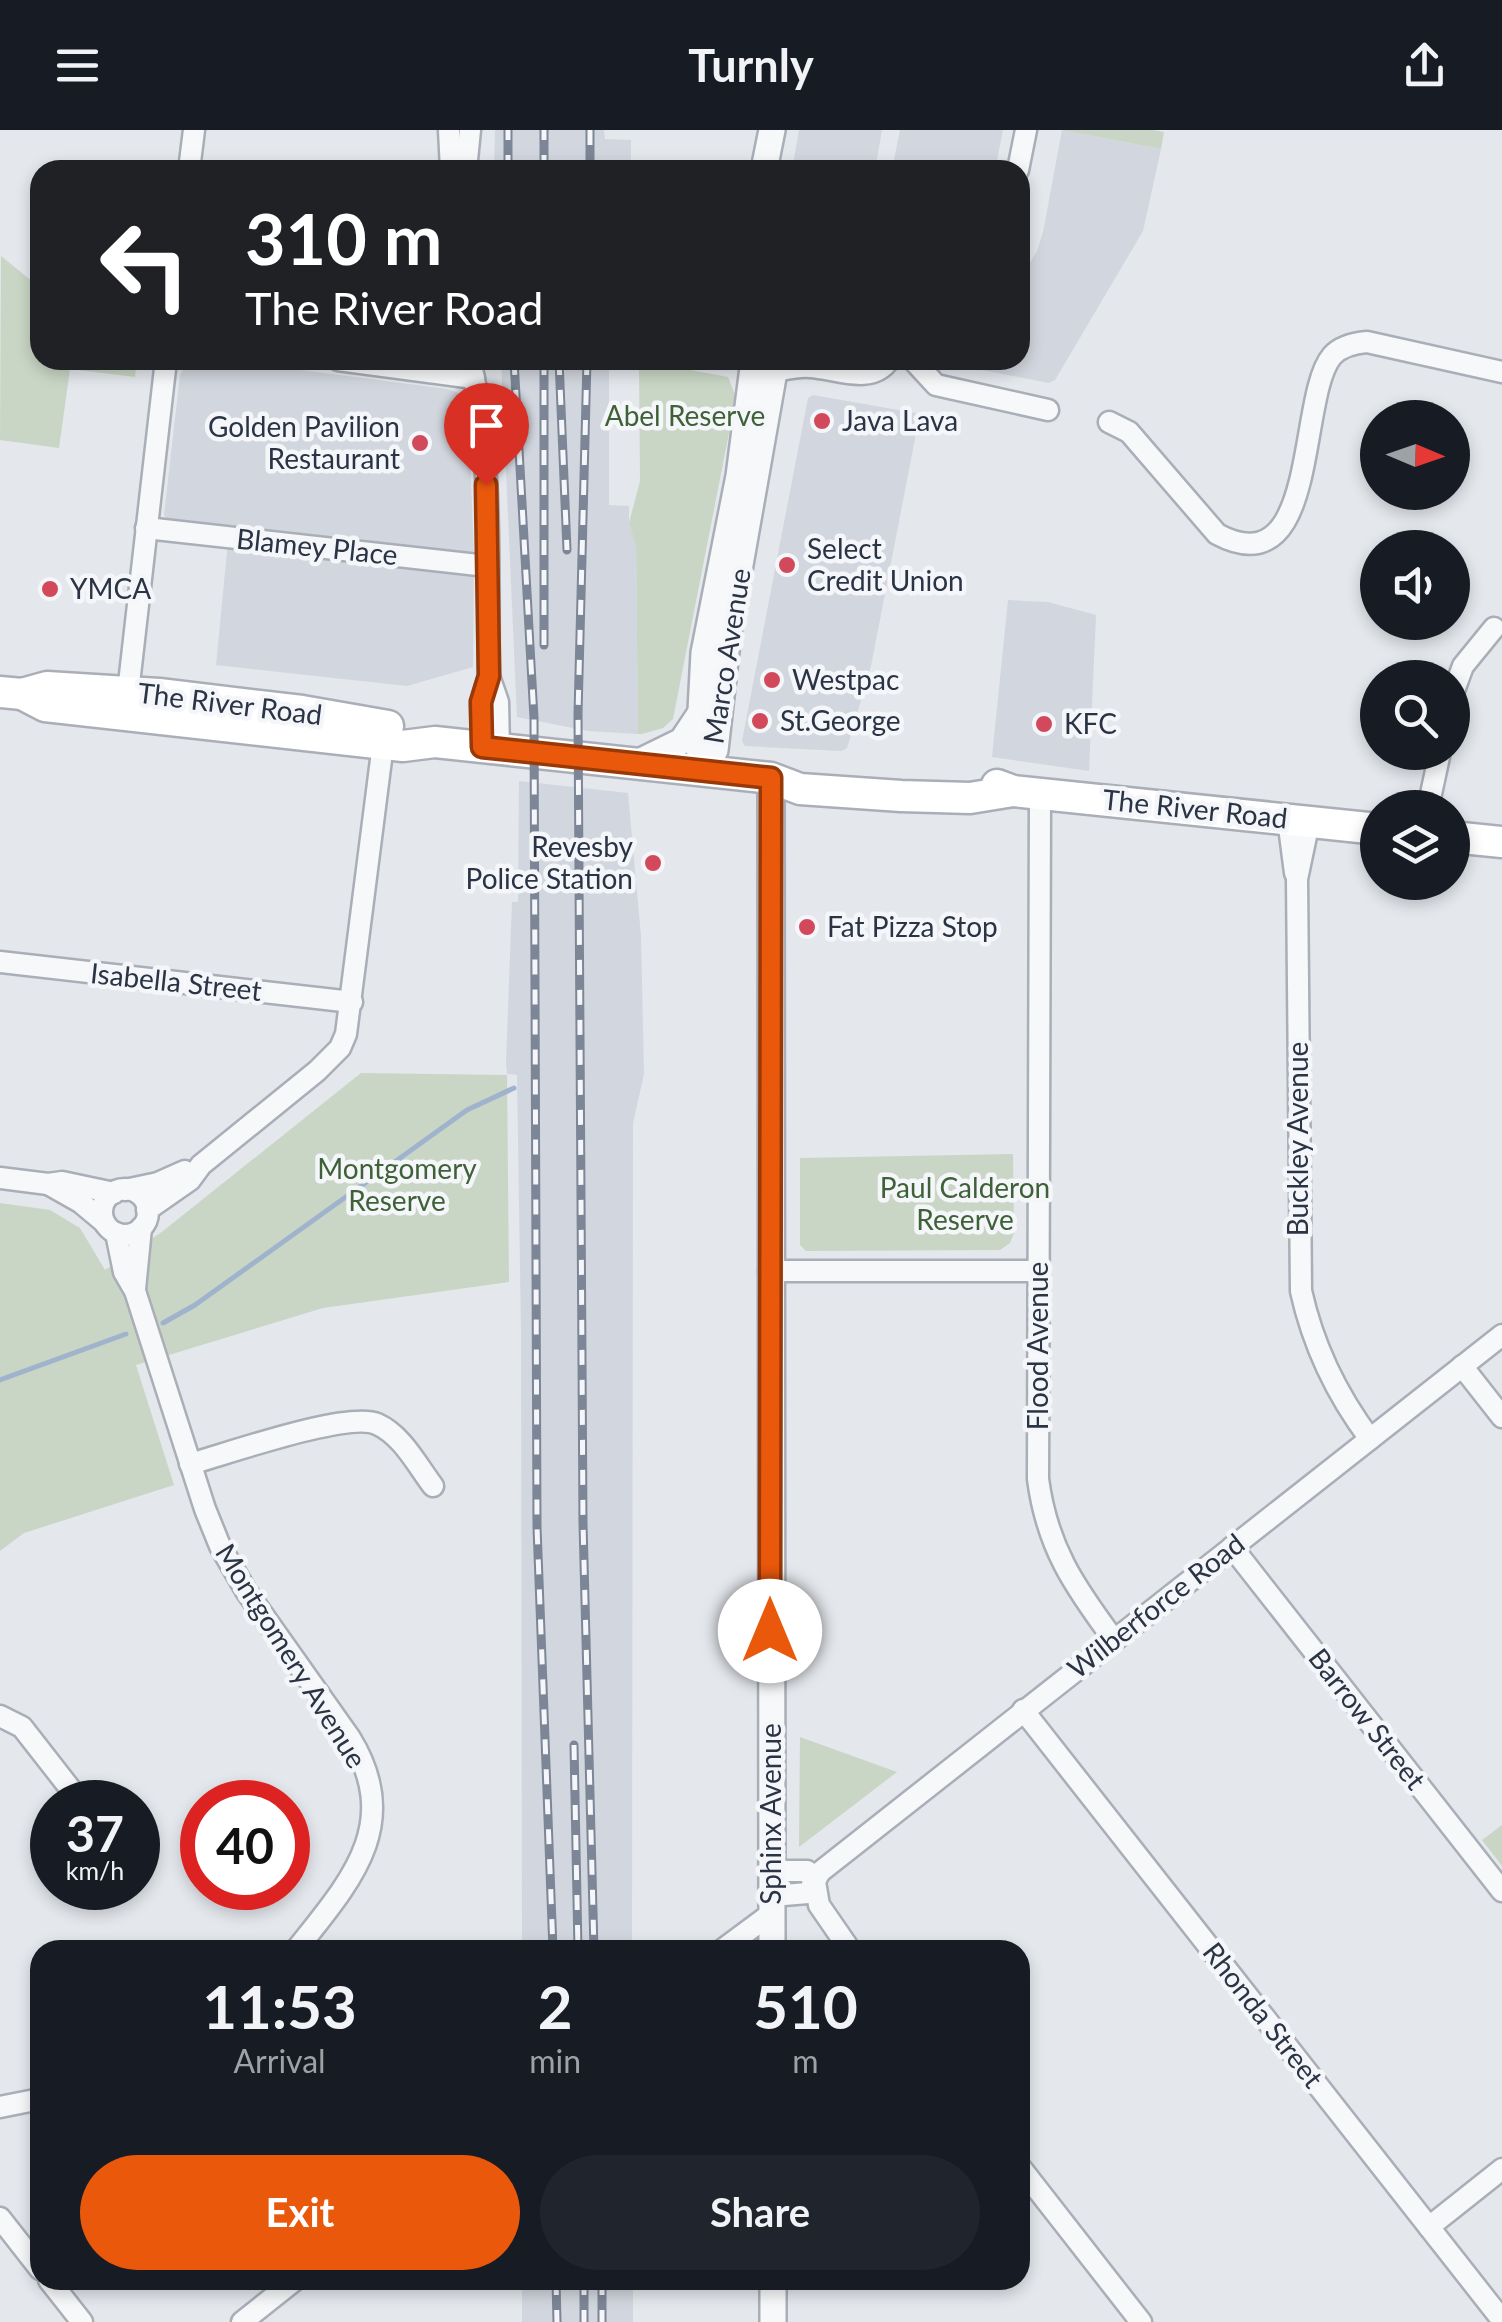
<!DOCTYPE html>
<html lang="en">
<head>
<meta charset="utf-8">
<style>
	:root { --surface:#171b24; --page:#20242c; --text:#f1f3f6; --muted:#9ea1a6; --accent:#ea580c }
	body { margin:0; font-family:Lato,sans-serif; background:var(--page); color:var(--text); height:100vh; display:flex; flex-direction:column; font-size:38px; white-space:nowrap }
	* { box-sizing:border-box; margin:0 }
	p { font-size:32px; color:var(--muted) }
	.icon { flex:none; width:55px; height:55px; fill:none; stroke:currentColor; stroke-width:2; stroke-linecap:round; stroke-linejoin:round }
	.map { position:relative; flex:1; overflow:hidden }
	.panel { position:absolute; left:30px; top:1810px; width:1000px; height:350px; display:flex; flex-direction:column; background:var(--surface); border-radius:30px; box-shadow:0 5px 15px #0003 }
	.panel>* { flex:none }
	.guide { position:absolute; left:30px; top:30px; width:1000px; height:210px; border-radius:30px; box-shadow:0 5px 15px #0003; background:#202124; color:#fff; overflow:hidden }
	.needle { width:65px; rotate:92deg }
	.tools { position:absolute; left:1360px; top:270px; display:grid; gap:20px }
	.tools a { display:grid; place-items:center; width:110px; height:110px; border-radius:50%; background:var(--surface); box-shadow:0 5px 15px #0003; font-size:50px }
	.speed { position:absolute; left:30px; top:1650px; display:flex; gap:20px; font-size:50px; font-weight:700; text-align:center }
	.speed>* { display:grid; place-content:center; width:130px; height:130px; border-radius:50%; background:var(--surface); box-shadow:0 5px 15px #0003; line-height:1 }
	.speed small { font-size:25px; font-weight:400 }
	.speed .limit { border:15px solid #d22; background:#fff; color:#111 }
	.pin { position:absolute; display:grid; place-items:center; width:85px; height:85px; color:#fff; margin:-102px -42px; border-radius:50% 50% 50% 0; rotate:-45deg; box-shadow:0 0 10px #0007 }
	.pin .icon { rotate:45deg }
	.me { position:absolute; width:110px; margin:-55px; rotate:0deg; stroke-linejoin:round; filter:drop-shadow(0 0 8px #0008) }
	.turn { display:flex; align-items:center; gap:35px; height:210px; padding:0 50px; font-size:45px }
	.turn .icon { width:130px; height:130px; stroke-width:2.5 }
	.turn b { display:block; font-size:70px; line-height:85px }
	.eta { display:flex; justify-content:space-evenly; align-items:center; height:170px; text-align:center }
	.eta b { font-size:60px; font-weight:700; line-height:70px }
	.primary-button { display:flex; gap:20px; margin-top:auto; padding:20px 50px }
	.primary-button a { flex:1; height:115px; border-radius:60px; background:var(--accent); color:#fff; font-size:40px; font-weight:700; line-height:115px; text-align:center }
	.primary-button a+a { background:var(--page); color:var(--text) }
	header { display:flex; justify-content:space-between; align-items:center; height:130px; padding:0 50px; background:var(--surface); font-size:45px; font-weight:700 }
	.map>svg:first-child { display:block }
	.built { fill:#d2d6de }
	.green { fill:#c9d6c5 }
	.lines { fill:none; stroke-linecap:round; stroke-linejoin:round }
	.stream { stroke:#9fb4cc; stroke-width:5 }
	.minor-casing { stroke:#a9aeb7; stroke-width:25 }
	.tertiary-casing { stroke:#a9aeb7; stroke-width:30 }
	.secondary-casing { stroke:#a9aeb7; stroke-width:35 }
	.minor { stroke:#f7f8fa; stroke-width:20 }
	.tertiary { stroke:#f7f8fa; stroke-width:25 }
	.secondary { stroke:#fff; stroke-width:30 }
	.rail-casing { stroke:#7d8696; stroke-width:9 }
	.rail { stroke:#f4f6f9; stroke-width:5; stroke-dasharray:15; stroke-linecap:butt }
	.route-casing { stroke:#983908; stroke-width:25 }
	.route { stroke:#ea580c; stroke-width:18 }
	.poi-dot { fill:#d1495b; stroke:#f4f6f9; stroke-width:4 }
	.labels { text-anchor:middle; stroke-width:9; stroke-linejoin:round; paint-order:stroke }
	.park-label { font-size:28px; fill:#3f6138; stroke:#f4f6f9 }
	.poi-label { font-size:28px; fill:#2b3445; stroke:#f4f6f9; text-anchor:start }
	.street-label { font-size:28px; fill:#2b3445; stroke:#f4f6f9 }
</style>
</head>
<body>
<header><svg class="icon" aria-label="menu" viewBox="0 0 24 24"><path d="M4 6h16M4 12h16M4 18h16"/></svg>Turnly<svg class="icon" aria-label="share" viewBox="0 0 24 24"><path d="M12 15V3M7 8l5-5 5 5M5 13v7h14v-7"/></svg></header>
<div class="map">
<svg width="1502" height="2192" viewBox="0 0 1502 2192">
	<rect width="100%" height="100%" fill="#e4e7ec"/>
	<!-- built -->
	<g class="built">
		<polygon points="495,0 604,0 605,9 631,10 631,40 494,40"/>
		<polygon points="799,0 882,0 875,40 792,40"/>
		<polygon points="900,0 1003,0 995,40 892,40"/>
		<polygon points="1062,0 1161,19 1143,101 1055,250 1049,253 956,235 954,230 1020,230 1020,149 1037,121 1043,102"/>
		<polygon points="190,230 223,230 447,259 462,264 468,277 474,425 473,537 407,556 216,535 229,401 170,393 164,385 180,245"/>
		<polygon points="501,230 609,230 609,375 629,376 629,393 636,417 638,604 588,601 517,587"/>
		<polygon points="813,265 915,283 919,288 871,536 847,618 842,621 745,616 742,611 808,268"/>
		<polygon points="1008,470 1048,472 1096,485 1089,641 992,627"/>
		<polygon points="519,651 628,663 641,806 644,944 633,993 632,1820 522,1820 521,1201 517,945 507,944 506,933 512,772 518,772"/>
		<rect x="522" y="2150" width="111" height="42"/>
	</g>
	<!-- green -->
	<g class="green">
		<polygon points="1062,0 1153,0 1164,2 1161,19"/>
		<polygon points="1,126 33,152 40,153 40,230 137,230 135,247 70,239 59,318 0,310"/>
		<polygon points="642,231 728,247 736,267 673,589 663,598 642,604 638,604 636,417 629,393 640,351 639,232"/>
		<polygon points="361,943 507,945 509,1152 323,1178 136,1235 174,1355 24,1403 0,1421 0,1073 50,1080 80,1098 105,1140 163,1101"/>
		<polygon points="1013,1024 1014,1103 1010,1113 1000,1120 806,1121 800,1115 800,1028"/>
		<polygon points="800,1607 897,1642 799,1717"/>
		<polygon points="1502,1695 1502,1736 1482,1710"/>
	</g>
	<g class="lines">
		<!-- stream -->
		<g class="stream">
			<polyline points="163,1193 195,1175 467,980 514,958"/>
			<polyline points="0,1250 126,1204"/>
		</g>
		<!-- minor casing -->
		<g class="minor-casing">
			<g id="minor">
				<polyline points="449,0 451,40"/>
				<polyline points="189,40 194,0"/>
				<polyline points="466,40 470,0"/>
				<polyline points="1018,40 1026,0"/>
				<polyline points="338,230 474,248"/>
				<path d="M470,230C494,333 487,441 489,546L481,572L482,617"/>
				<polyline points="913,230 936,255 1048,280"/>
				<path d="M776,241C787,239 798,236 810,237C835,238 871,256 889,230"/>
				<path d="M1109,292L1129,302L1217,404C1320,459 1297,267 1332,226C1341,216 1354,213 1367,212L1502,242"/>
				<polyline points="146,398 487,436"/>
				<polyline points="489,546 498,572 499,619"/>
				<polyline points="1452,566 1463,536 1494,498"/>
				<polyline points="127,571 166,230"/>
				<path d="M1040,663L1038,1349C1047,1417 1074,1456 1114,1510"/>
				<polyline points="1428,678 1440,622"/>
				<polyline points="1288,689 1295,743"/>
				<path d="M1309,692L1297,749L1301,1161C1313,1215 1337,1265 1370,1309"/>
				<polyline points="0,832 352,872"/>
				<polyline points="0,1048 48,1054 62,1052 114,1063"/>
				<polyline points="50,1055 80,1072 104,1092"/>
				<circle cx="125" cy="1082" r="23"/>
				<polyline points="125,1060 158,1053 185,1041"/>
				<polyline points="147,1080 190,1050 201,1035 317,941 340,918 346,904 383,614"/>
				<path d="M116,1103L124,1142L135,1161L205,1379L220,1416L246,1461L350,1608C404,1695 349,1753 296,1820"/>
				<polyline points="769,1141 1037,1141"/>
				<polyline points="135,1159 141,1098"/>
				<polyline points="1462,1236 1502,1287"/>
				<path d="M190,1334C226,1324 348,1281 377,1294C402,1305 417,1335 433,1356"/>
				<polyline points="1232,1417 1502,1761"/>
				<polyline points="1023,1580 1502,2190"/>
				<polyline points="0,1586 22,1597 79,1670"/>
				<polyline points="772,1741 807,1741 815,1752"/>
				<polyline points="815,1752 819,1775 850,1820"/>
				<polyline points="772,1766 808,1763 820,1742 1502,1205"/>
				<polyline points="722,1820 772,1783"/>
				<polyline points="0,1977 40,1969"/>
				<polyline points="1020,2037 1141,2192"/>
				<polyline points="0,2088 40,2139"/>
				<polyline points="1429,2097 1502,2039"/>
				<polyline points="49,2150 82,2192"/>
				<polyline points="242,2192 295,2150"/>
			</g>
		</g>
		<!-- tertiary casing -->
		<g class="tertiary-casing">
			<g id="tertiary">
				<polyline points="764,40 772,0"/>
				<polyline points="702,632 699,619 704,523 739,346 754,230"/>
				<polyline points="635,634 682,611 700,584"/>
				<polyline points="705,641 715,620 728,503 776,230"/>
				<polyline points="771,648 772,1820"/>
				<polyline points="773,2150 773,2192"/>
			</g>
		</g>
		<!-- secondary casing -->
		<g class="secondary-casing">
			<g id="secondary">
				<polyline points="0,562 22,564 47,557 159,564 302,581 388,596"/>
				<polyline points="22,564 45,576 403,616 435,612 771,648 800,659 901,666 970,668 1013,661"/>
				<polyline points="997,655 1013,661 1378,699"/>
				<polyline points="1452,707 1502,712"/>
			</g>
		</g>
		<!-- minor -->
		<use href="#minor" class="minor"/>
		<!-- tertiary -->
		<use href="#tertiary" class="tertiary"/>
		<!-- secondary -->
		<use href="#secondary" class="secondary"/>
		<!-- rail casing -->
		<g class="rail-casing">
			<g id="rail">
				<polyline points="590,0 590,40"/>
				<polyline points="508,40 508,0"/>
				<polyline points="544,40 544,0"/>
				<polyline points="514,230 534,588 537,1397 553,1820"/>
				<polyline points="559,230 567,420"/>
				<polyline points="587,230 578,584 583,1393 594,1820"/>
				<polyline points="544,515 544,230"/>
				<polyline points="574,1615 578,1820"/>
				<polyline points="556,2150 557,2192"/>
				<polyline points="584,2150 584,2192"/>
				<polyline points="602,2150 602,2192"/>
			</g>
		</g>
		<!-- rail -->
		<use href="#rail" class="rail"/>
	</g>
	<g class="lines">
		<!-- route casing -->
		<g class="route-casing">
			<polyline id="route" points="486,355 489,546 481,572 482,617 771,648 770,1501"/>
		</g>
		<!-- route -->
		<use href="#route" class="route"/>
	</g>
	<!-- markers -->
	<g class="poi-dot">
		<circle cx="822" cy="291" r="10"/>
		<circle cx="420" cy="313" r="10"/>
		<circle cx="787" cy="435" r="10"/>
		<circle cx="50" cy="459" r="10"/>
		<circle cx="772" cy="550" r="10"/>
		<circle cx="760" cy="591" r="10"/>
		<circle cx="1044" cy="594" r="10"/>
		<circle cx="653" cy="733" r="10"/>
		<circle cx="807" cy="797" r="10"/>
	</g>
	<g class="labels">
		<!-- park labels -->
		<g class="park-label">
			<text x="685" y="296">Abel Reserve</text>
			<text x="397" y="1049">Montgomery<tspan x="397" dy="32">Reserve</tspan></text>
			<text x="965" y="1068">Paul Calderon<tspan x="965" dy="32">Reserve</tspan></text>
		</g>
		<!-- poi labels -->
		<g class="poi-label">
			<text x="842" y="301">Java Lava</text>
			<text x="400" y="307" text-anchor="end">Golden Pavilion<tspan x="400" dy="32">Restaurant</tspan></text>
			<text x="807" y="429">Select<tspan x="807" dy="32">Credit Union</tspan></text>
			<text x="70" y="469">YMCA</text>
			<text x="792" y="560">Westpac</text>
			<text x="780" y="601">St.George</text>
			<text x="1064" y="604">KFC</text>
			<text x="633" y="727" text-anchor="end">Revesby<tspan x="633" dy="32">Police Station</tspan></text>
			<text x="827" y="807">Fat Pizza Stop</text>
		</g>
		<!-- street labels -->
		<g class="street-label">
			<text transform="translate(317 417) rotate(6)" y="10">Blamey Place</text>
			<text transform="translate(727 526) rotate(-81)" y="10">Marco Avenue</text>
			<text transform="translate(230 574) rotate(7)" y="10">The River Road</text>
			<text transform="translate(1195 679) rotate(6)" y="10">The River Road</text>
			<text transform="translate(176 852) rotate(6)" y="10">Isabella Street</text>
			<text transform="translate(1298 1009) rotate(-90)" y="10">Buckley Avenue</text>
			<text transform="translate(1038 1216) rotate(-90)" y="10">Flood Avenue</text>
			<text transform="translate(1156 1476) rotate(-38)" y="10">Wilberforce Road</text>
			<text transform="translate(291 1526) rotate(58)" y="10">Montgomery Avenue</text>
			<text transform="translate(1367 1589) rotate(52)" y="10">Barrow Street</text>
			<text transform="translate(771 1684) rotate(-90)" y="10">Sphinx Avenue</text>
			<text transform="translate(1263 1885) rotate(52)" y="10">Rhonda Street</text>
		</g>
	</g>
</svg>
<div class="tools">
<a><svg class="needle" viewBox="-14 -14 28 28"><path d="M0-13l5 13h-10z" fill="#e53935"/><path d="M0 13l5-13h-10z" fill="#9ea1a6"/></svg></a>
<a><svg class="icon" aria-label="sound" viewBox="0 0 24 24"><path d="M4 9h4l5-4v14l-5-4H4zM17 9q2 3 0 6"/></svg></a>
<a><svg class="icon" aria-label="search" viewBox="0 0 24 24"><circle cx="10" cy="10" r="6"/><path d="M15 15l6 6"/></svg></a>
<a><svg class="icon" aria-label="layers" viewBox="0 0 24 24"><path d="M12 4l9 5-9 5-9-5zM3 14l9 5 9-5"/></svg></a>
</div>
<div class="speed"><div>37<small>km/h</small></div><div class="limit">40</div></div>
<div class="pin" style="left:486px;top:355px;background:#d93025"><svg class="icon" aria-label="arrive" viewBox="0 0 24 24"><path d="M6 21V4h12l-3 4 3 4H6"/></svg></div>
<svg class="me" style="left:770px;top:1501px" viewBox="-20 -20 40 40"><circle r="19" fill="#fff"/><path d="M0-13L10 11 0 6-10 11z" fill="#ea580c"/></svg>
<div class="guide">
<div class="turn"><svg class="icon" aria-label="left" viewBox="0 0 24 24"><path d="M17 20v-9H6M10 6l-5 5 5 5"/></svg><div><b>310 m</b>The River Road</div></div>
</div>
<section class="panel">
<div class="eta">
<div><b>11:53</b><p>Arrival</p></div>
<div><b>2</b><p>min</p></div>
<div><b>510</b><p>m</p></div>
</div>
<div class="primary-button"><a>Exit</a><a>Share</a></div>
</section>
</div>
</body>
</html>
